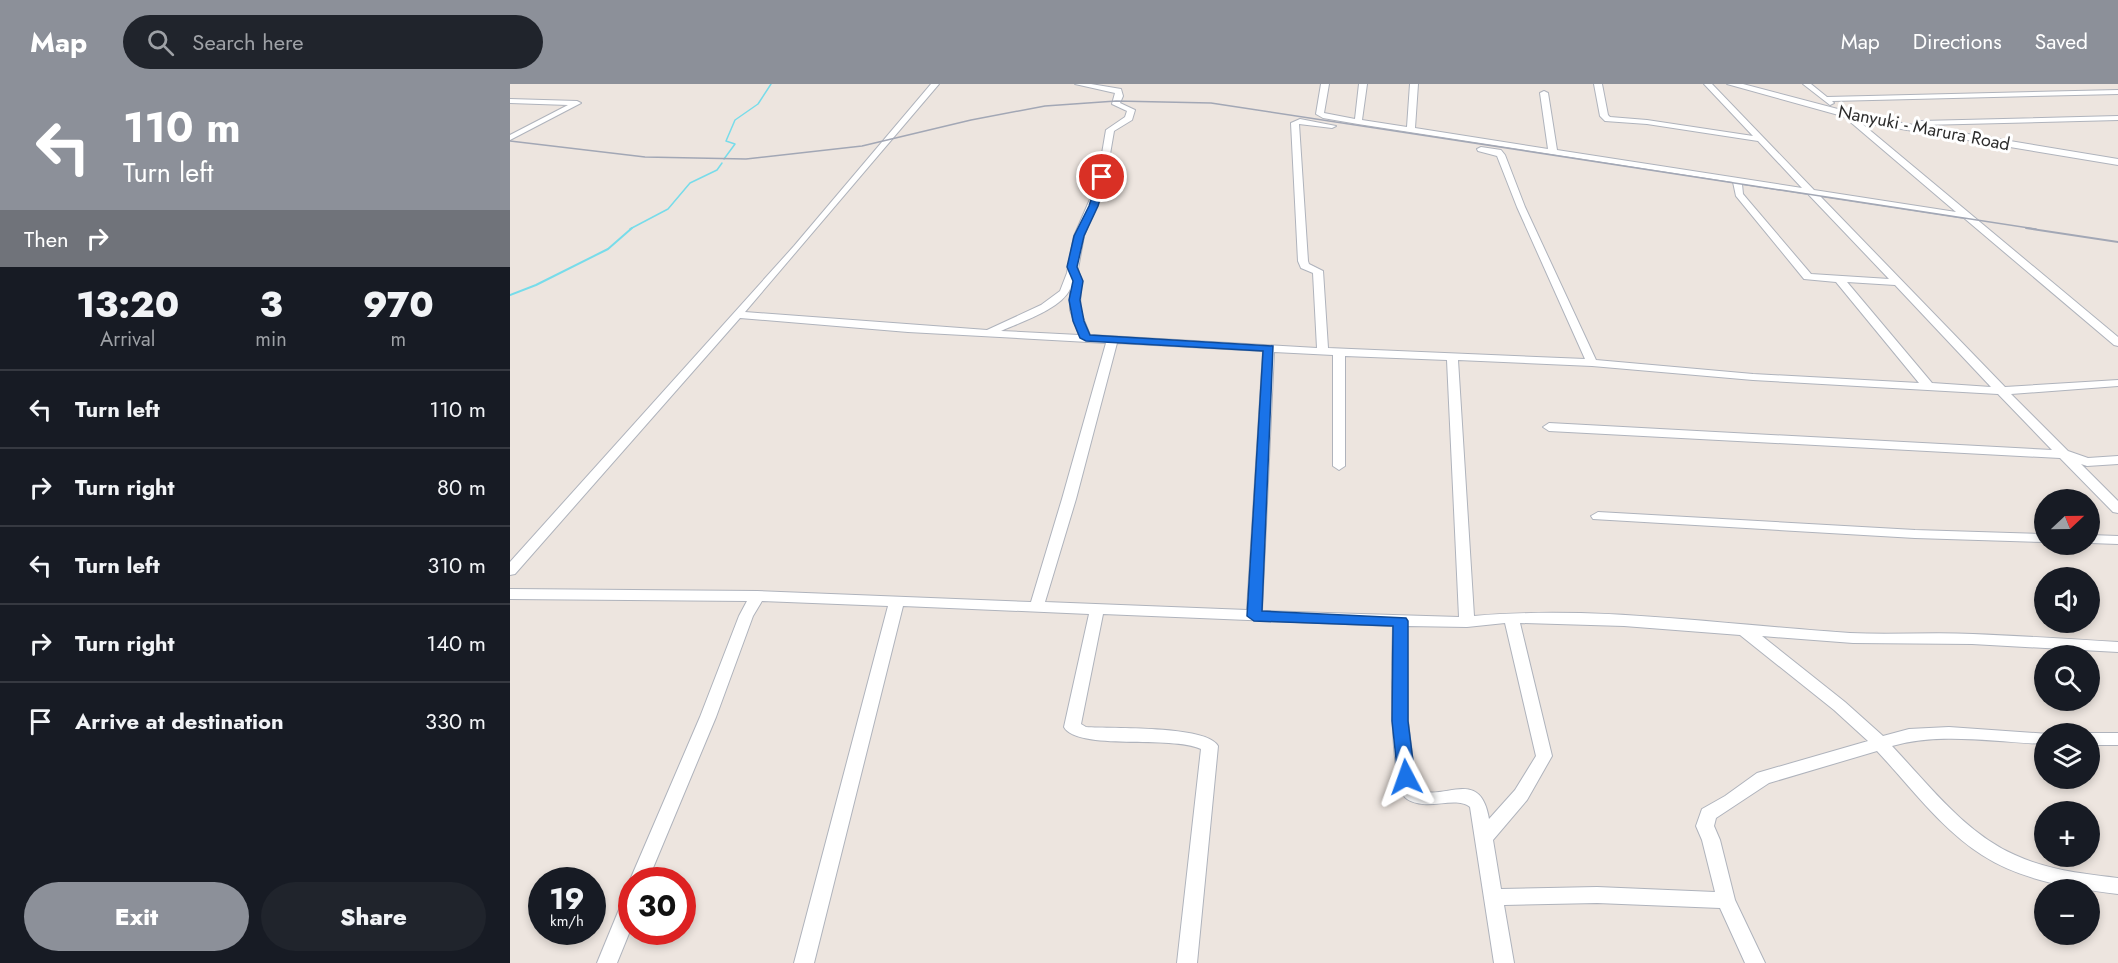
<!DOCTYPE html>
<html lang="en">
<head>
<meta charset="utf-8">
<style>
	:root { --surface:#171b24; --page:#20242c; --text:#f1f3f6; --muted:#9ea1a6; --line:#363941; --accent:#8c9099 }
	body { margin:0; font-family:Jost,sans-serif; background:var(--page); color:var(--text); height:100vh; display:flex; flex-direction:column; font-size:22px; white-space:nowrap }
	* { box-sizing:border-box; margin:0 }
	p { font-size:20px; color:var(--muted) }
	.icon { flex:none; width:33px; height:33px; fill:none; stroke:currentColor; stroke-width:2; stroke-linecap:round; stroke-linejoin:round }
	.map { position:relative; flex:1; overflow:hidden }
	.sheet { display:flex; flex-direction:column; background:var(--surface); width:510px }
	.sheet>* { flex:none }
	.banner { background:#8c9099; color:#fff; overflow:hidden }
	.needle { width:39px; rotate:68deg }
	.fabs { position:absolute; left:1524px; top:405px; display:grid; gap:12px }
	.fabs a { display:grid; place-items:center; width:66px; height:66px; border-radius:50%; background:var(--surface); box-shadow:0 3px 9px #0003; font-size:30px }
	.speed { position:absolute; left:18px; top:783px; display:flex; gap:12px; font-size:30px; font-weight:700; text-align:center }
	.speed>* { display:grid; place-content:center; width:78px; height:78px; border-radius:50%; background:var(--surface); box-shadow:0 3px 9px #0003; line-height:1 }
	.speed small { font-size:15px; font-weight:400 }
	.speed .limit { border:9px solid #d22; background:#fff; color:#111 }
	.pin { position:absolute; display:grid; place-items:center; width:51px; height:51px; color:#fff; margin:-26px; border:3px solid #fff; border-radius:50%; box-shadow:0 2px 6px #0007 }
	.me { position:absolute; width:66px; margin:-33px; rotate:356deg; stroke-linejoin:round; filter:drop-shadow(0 0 4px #0008) }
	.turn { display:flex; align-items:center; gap:21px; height:126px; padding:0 24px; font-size:27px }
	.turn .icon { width:78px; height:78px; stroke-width:2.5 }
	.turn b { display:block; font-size:42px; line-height:51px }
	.then { display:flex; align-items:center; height:57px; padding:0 24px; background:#0003; gap:12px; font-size:22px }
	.eta { display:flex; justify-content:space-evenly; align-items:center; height:102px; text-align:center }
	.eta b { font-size:36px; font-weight:800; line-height:42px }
	.button { display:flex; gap:12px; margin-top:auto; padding:12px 24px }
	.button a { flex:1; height:69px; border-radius:36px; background:var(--accent); color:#fff; font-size:24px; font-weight:800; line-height:69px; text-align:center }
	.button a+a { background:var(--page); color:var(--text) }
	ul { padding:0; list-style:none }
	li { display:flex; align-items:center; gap:18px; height:78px; padding:0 24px; border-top:2px solid var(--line) }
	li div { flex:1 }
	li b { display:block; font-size:22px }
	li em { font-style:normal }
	header { display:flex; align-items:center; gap:36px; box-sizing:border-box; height:84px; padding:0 30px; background:var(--accent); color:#fff }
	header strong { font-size:28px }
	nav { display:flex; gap:33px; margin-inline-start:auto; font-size:21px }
	.search { width:420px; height:54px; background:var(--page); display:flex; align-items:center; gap:15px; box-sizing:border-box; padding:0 21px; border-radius:33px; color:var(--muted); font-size:22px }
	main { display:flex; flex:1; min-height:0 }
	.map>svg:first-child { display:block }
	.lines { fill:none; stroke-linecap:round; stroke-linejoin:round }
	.stream-far1 { stroke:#77dcea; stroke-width:1.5 }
	.stream { stroke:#77dcea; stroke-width:2 }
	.street-casing { stroke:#afb3bc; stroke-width:2 }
	.secondary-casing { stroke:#afb3bc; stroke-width:2 }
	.street { fill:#fff; fill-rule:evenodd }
	.secondary { fill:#fff; fill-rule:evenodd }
	.rail-far1 { stroke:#a2a7b5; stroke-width:1.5 }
	.rail { stroke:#a2a7b5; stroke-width:2 }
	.route { fill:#1a73e8; stroke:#114b97; stroke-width:1.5 }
	.labels { text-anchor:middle; stroke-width:6; stroke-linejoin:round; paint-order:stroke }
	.far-street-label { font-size:18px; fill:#2c2c2c; stroke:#fff }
</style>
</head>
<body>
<header>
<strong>Map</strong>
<div class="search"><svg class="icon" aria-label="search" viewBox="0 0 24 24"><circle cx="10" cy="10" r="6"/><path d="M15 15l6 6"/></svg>Search here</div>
<nav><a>Map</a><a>Directions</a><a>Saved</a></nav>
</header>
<main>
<section class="sheet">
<div class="banner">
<div class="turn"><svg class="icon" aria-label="left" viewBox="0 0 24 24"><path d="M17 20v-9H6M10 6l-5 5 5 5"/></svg><div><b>110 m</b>Turn left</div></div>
<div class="then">Then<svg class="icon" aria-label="right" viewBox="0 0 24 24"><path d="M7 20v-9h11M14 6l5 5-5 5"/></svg></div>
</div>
<div class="eta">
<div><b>13:20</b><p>Arrival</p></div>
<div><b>3</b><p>min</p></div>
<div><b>970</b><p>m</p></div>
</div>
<ul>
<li><svg class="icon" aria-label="left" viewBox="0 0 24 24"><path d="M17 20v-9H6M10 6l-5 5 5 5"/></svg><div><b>Turn left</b></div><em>110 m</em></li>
<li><svg class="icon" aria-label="right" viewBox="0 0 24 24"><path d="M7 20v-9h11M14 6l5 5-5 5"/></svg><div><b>Turn right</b></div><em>80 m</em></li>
<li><svg class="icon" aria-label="left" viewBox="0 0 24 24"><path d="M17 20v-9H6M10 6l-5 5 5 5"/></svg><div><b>Turn left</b></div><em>310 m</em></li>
<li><svg class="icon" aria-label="right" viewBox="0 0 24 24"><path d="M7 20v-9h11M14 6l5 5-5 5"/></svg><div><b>Turn right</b></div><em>140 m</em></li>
<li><svg class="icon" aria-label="arrive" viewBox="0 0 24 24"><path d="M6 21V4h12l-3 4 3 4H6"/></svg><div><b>Arrive at destination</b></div><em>330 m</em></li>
</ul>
<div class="button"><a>Exit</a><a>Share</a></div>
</section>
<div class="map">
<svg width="1608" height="879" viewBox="0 0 1608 879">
	<rect width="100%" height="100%" fill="#ede5df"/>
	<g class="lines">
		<!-- stream-far1 -->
		<g class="stream-far1">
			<polyline points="214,75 225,60 216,57 225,36 248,20 261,0"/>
			<polyline points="120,145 158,125 180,99 207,86 212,79"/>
		</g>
		<!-- stream -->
		<polyline class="stream" points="0,211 26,201 98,165 122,144"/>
		<!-- street casing -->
		<g class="street-casing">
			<g id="street">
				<path d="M421,0H429L235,228L477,246L531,221L550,207L557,189L564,152L587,99L596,46L615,33L617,27L602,20L605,9L565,0H581L611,5L613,12L610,19L625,26L622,36L604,47L595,99L574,152L568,185L571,197L570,226L580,251L807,264L803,189L791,184L788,177L781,39L790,35L826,42L822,44L789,40L798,177L799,180L813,187L818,264L1075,275L1007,123L987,72L968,67L967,65L971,63L991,66L995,71L1015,123L1086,276L1243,290L1409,299L1326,198L1294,195L1226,112L1223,98L848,40L813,34L806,30L811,0H819L814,29L845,35L849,0H857L852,36L897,43L900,0H908L905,44L1038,65L1030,9L1034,7L1038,9L1047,66L1292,104L1248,57L1137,40L1095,37L1090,32L1084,0H1092L1098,31L1100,33L1137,36L1243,52L1194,0H1202L1304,106L1446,128L1331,30L1338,28L1608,253V262L1604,261L1454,134L1310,112L1495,303L1608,296V302L1501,310L1558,367L1578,374L1608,372V380L1577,382L1571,380L1608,417V429L1603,428L1550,374L1039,347L1033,343L1039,339L1542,366L1488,310L1243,296L1082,282L948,276L964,532C1089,521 1216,541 1340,549C1381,551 1422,548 1463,550C1511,552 1560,555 1608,558V568L1462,560L1343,559L1252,552L1335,618L1373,652L1399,645L1439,643L1539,650H1534V660C1485,658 1430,648 1382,662C1419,701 1455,749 1505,771C1537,786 1573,790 1608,794V810C1562,804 1512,797 1472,771C1430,744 1400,702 1367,667L1259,699L1206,734L1204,742L1210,756L1225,816L1255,879H1235L1210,824L1087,819L994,821L1004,879H984L960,723C945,711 917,728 897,715C878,703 882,569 883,542L593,530L571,640L576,643C601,645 697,641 708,662L687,879H667L691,665C662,651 567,667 554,643L579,530L393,522L304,879H284L378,522L252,517L243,532L206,633L138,796H122V800L120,796L190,633L229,532L237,517L0,515V505L247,507L521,518L552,415L596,259L398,248L230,234L5,490L0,491V478L284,162ZM1232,100L1298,110L1379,195L1301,190L1238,116L1233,110ZM1337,198L1385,201L1481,303L1422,299ZM560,205V226L569,251L491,247C511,238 551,225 560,205ZM607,259L753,267L737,526L535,518L566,415ZM764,268L823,271V382L829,386L835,382V272L937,276L949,533L752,527ZM995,539L1026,672L1005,706L979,735C970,680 931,721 906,704L898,637L897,542L957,543ZM1010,539L1114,542L1230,551L1324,626L1358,657L1247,689L1215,712L1192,725L1186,742L1192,756L1205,808L1087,803L991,805L983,756L1017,716L1042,672Z"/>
				<polygon points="1293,0 1301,0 1317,13 1608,6 1608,10 1322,17 1324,19 1320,21"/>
				<polygon points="0,15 67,17 71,19 0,56 0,51 58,21 0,19"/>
				<polygon points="1608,32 1608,36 1413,41 1403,46 1399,44 1411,37"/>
				<polygon points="1088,428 1405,446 1534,450 1534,458 1405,454 1083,435 1081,432"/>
				<polygon points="1580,451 1608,452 1608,460 1580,459"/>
				<polygon points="1580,649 1608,649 1608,661 1580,661 1578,650"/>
				<polygon points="122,809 122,842 107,879 87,879 115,811"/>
			</g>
		</g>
		<!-- secondary casing -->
		<g class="secondary-casing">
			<polygon id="secondary" points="1217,0 1233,0 1362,34 1608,75 1608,81 1361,40"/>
		</g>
		<!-- street -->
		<use href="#street" class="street"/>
		<!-- secondary -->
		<use href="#secondary" class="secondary"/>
		<!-- rail-far1 -->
		<polyline class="rail-far1" points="0,57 135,73 236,75 352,62 461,36 535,22 606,17 701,19 1526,145"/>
		<!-- rail -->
		<polyline class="rail" points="1516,144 1608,158"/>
	</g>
	<!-- route -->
	<polygon class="route" points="589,91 597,93 588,122 574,152 567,183 573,197 570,216 574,237 580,251 763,262 752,527 896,534 898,537 898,637 905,693 902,698 896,700 890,698 888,693 882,637 883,542 744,537 737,532 753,267 576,257 570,254 563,237 559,216 563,197 557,183 564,152 579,122"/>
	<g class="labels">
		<!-- far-street labels -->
		<g class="far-street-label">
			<text transform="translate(1414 44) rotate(11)" y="6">Nanyuki - Marura Road</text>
		</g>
	</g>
</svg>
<div class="fabs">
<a><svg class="needle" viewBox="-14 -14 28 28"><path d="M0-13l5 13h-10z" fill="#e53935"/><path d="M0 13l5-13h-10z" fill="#9ea1a6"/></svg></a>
<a><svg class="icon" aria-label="sound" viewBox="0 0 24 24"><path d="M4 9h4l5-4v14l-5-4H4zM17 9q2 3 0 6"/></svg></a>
<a><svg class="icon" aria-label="search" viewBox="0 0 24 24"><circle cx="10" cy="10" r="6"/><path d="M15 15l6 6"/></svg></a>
<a><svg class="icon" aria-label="layers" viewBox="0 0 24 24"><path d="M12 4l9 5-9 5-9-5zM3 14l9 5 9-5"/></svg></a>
<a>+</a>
<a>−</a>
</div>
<div class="speed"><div>19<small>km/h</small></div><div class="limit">30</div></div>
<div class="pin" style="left:592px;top:93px;background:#d93025"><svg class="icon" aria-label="arrive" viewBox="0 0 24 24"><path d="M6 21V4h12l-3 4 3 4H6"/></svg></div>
<svg class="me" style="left:896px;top:693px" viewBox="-20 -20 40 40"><path d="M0-17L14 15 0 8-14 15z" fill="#1a73e8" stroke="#fff" stroke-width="4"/></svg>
</div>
</main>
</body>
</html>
